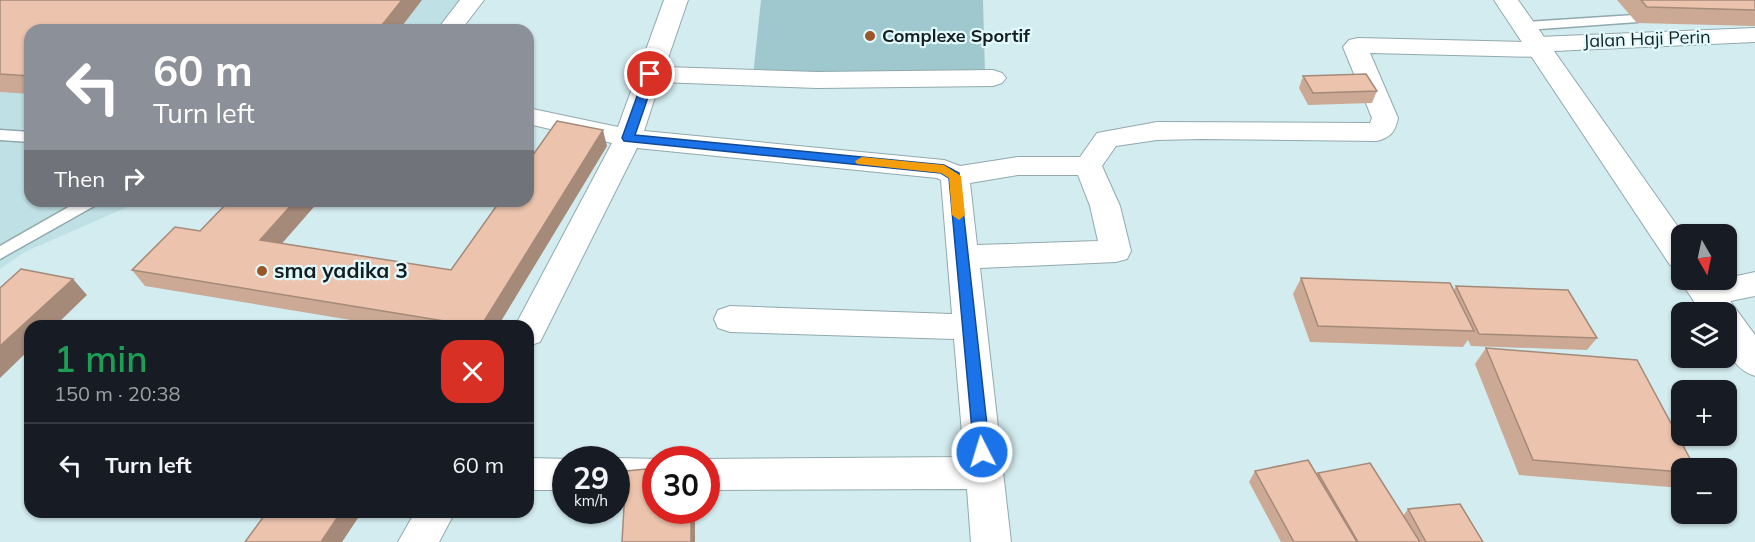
<!DOCTYPE html>
<html lang="en">
<head>
<meta charset="utf-8">
<style>
	:root { --surface:#171b24; --page:#242831; --text:#f1f3f6; --muted:#9ea1a6; --line:#363941 }
	body { margin:0; font-family:Mulish,sans-serif; background:var(--page); color:var(--text); height:100vh; display:flex; flex-direction:column; font-size:22px; white-space:nowrap }
	* { box-sizing:border-box; margin:0 }
	p { font-size:20px; color:var(--muted) }
	.icon { flex:none; width:33px; height:33px; fill:none; stroke:currentColor; stroke-width:2; stroke-linecap:round; stroke-linejoin:round }
	.map { position:relative; flex:1; overflow:hidden }
	.side { position:absolute; left:24px; top:320px; width:510px; height:198px; display:flex; flex-direction:column; background:var(--surface); border-radius:18px; box-shadow:0 2px 4px #0004 }
	.side>* { flex:none }
	.guide { position:absolute; left:24px; top:24px; width:510px; height:183px; border-radius:18px; box-shadow:0 2px 4px #0004; background:#8c9099; color:#fff; overflow:hidden }
	.needle { width:39px; rotate:171deg }
	.controls { position:absolute; left:1671px; top:224px; display:grid; gap:12px }
	.controls a { display:grid; place-items:center; width:66px; height:66px; border-radius:12px; background:var(--surface); box-shadow:0 2px 4px #0004; font-size:30px }
	.speed { position:absolute; left:552px; top:446px; display:flex; gap:12px; font-size:30px; font-weight:700; text-align:center }
	.speed>* { display:grid; place-content:center; width:78px; height:78px; border-radius:50%; background:var(--surface); box-shadow:0 2px 4px #0004; line-height:1 }
	.speed small { font-size:15px; font-weight:400 }
	.speed .limit { border:9px solid #d22; background:#fff; color:#111 }
	.pin { position:absolute; display:grid; place-items:center; width:51px; height:51px; color:#fff; margin:-26px; border:3px solid #fff; border-radius:50%; box-shadow:0 2px 6px #0007 }
	.me { position:absolute; width:66px; margin:-33px; rotate:355deg; stroke-linejoin:round; filter:drop-shadow(0 0 4px #0008) }
	.turn { display:flex; align-items:center; gap:21px; height:126px; padding:0 30px; font-size:27px }
	.turn .icon { width:78px; height:78px; stroke-width:2.5 }
	.turn b { display:block; font-size:42px; line-height:51px }
	.then { display:flex; align-items:center; height:57px; padding:0 30px; background:#0003; gap:12px; font-size:22px }
	.round { display:grid; place-items:center; flex:none; width:63px; height:63px; border-radius:18px; background:var(--page) }
	.headline { display:flex; align-items:center; justify-content:space-between; height:102px; padding:0 30px }
	h1 { font-size:36px; font-weight:600; line-height:45px; color:#1e9e55 }
	ul { padding:0; list-style:none }
	li { display:flex; align-items:center; gap:18px; height:84px; padding:0 30px; border-top:2px solid var(--line) }
	li div { flex:1 }
	li b { display:block; font-size:22px }
	li em { font-style:normal }
	.map>svg:first-child { display:block }
	.built { fill:#bfe1e6 }
	.green { fill:#9ec8cd }
	.lines { fill:none; stroke-linecap:round; stroke-linejoin:round }
	.lane-casing { stroke:#91a9ad; stroke-width:3 }
	.street-casing { stroke:#91a9ad; stroke-width:2 }
	.secondary-casing { stroke:#91a9ad; stroke-width:2 }
	.lane { fill:#fff; fill-rule:evenodd }
	.street { fill:#fff; fill-rule:evenodd }
	.secondary { fill:#fff; fill-rule:evenodd }
	.wall { fill:#cba995 }
	.shaded-wall { fill:#a58979 }
	.building { fill:#ecc4ad; stroke:#a58979; stroke-width:1.5 }
	.route { fill:#1a73e8; stroke:#114b97; stroke-width:1.5 }
	.slow { fill:#f59e0b }
	.poi-dot { fill:#9a5529; stroke:#e0fafd; stroke-width:2 }
	.labels { text-anchor:middle; stroke-width:4.5; stroke-linejoin:round; paint-order:stroke }
	.far-poi-label { font-size:18px; font-weight:bold; fill:#151f20; stroke:#e0fafd; text-anchor:start }
	.far-street-label { font-size:18px; fill:#151f20; stroke:#e0fafd }
	.poi-label { font-size:21px; font-weight:bold; fill:#151f20; stroke:#e0fafd; text-anchor:start }
</style>
</head>
<body>
<div class="map">
<svg width="1755" height="542" viewBox="0 0 1755 542">
	<rect width="100%" height="100%" fill="#d3ecf0"/>
	<!-- built -->
	<polygon class="built" points="0,0 466,0 443,30 30,30 30,201 141,201 25,252 0,269"/>
	<!-- green -->
	<polygon class="green" points="761,0 983,0 985,73 753,76"/>
	<g class="lines">
		<!-- lane casing -->
		<g class="lane-casing">
			<g id="lane">
				<polygon points="1634,15 1640,19 1638,22 1526,30 1520,26 1526,22"/>
				<polygon points="0,130 30,132 30,142 0,140"/>
				<polygon points="79,201 99,201 96,205 0,259 0,246"/>
			</g>
		</g>
		<!-- street casing -->
		<g class="street-casing">
			<g id="street">
				<polygon points="460,0 484,0 461,30 437,30"/>
				<path d="M664,0H688L665,67L817,72L993,70L1002,73L1006,78L1002,83L993,86L817,88L660,82L644,131L944,160L960,166L1018,157H1080L1097,133L1157,122L1370,123L1372,118L1343,47L1349,40L1358,38L1527,42L1538,37L1755,28V42L1554,51L1551,55L1542,57L1370,53L1398,118C1395,132 1391,137 1377,141L1201,139L1157,140L1116,146L1102,166L1120,206L1131,251L1127,259L1116,262L980,268L1011,542H971L967,489L706,490V459H702L964,457L954,339L730,332L718,328L714,319L718,310L730,306L952,314L941,180L937,178L637,148L540,342L528,346V326H515L612,143L528,124V108L618,127ZM1018,175H1078L1090,206L1098,241L977,245L970,183Z"/>
				<polygon points="1755,272 1755,296 1706,306 1695,303 1690,294 1695,285"/>
				<polygon points="528,458 570,459 566,459 566,490 528,490"/>
				<polygon points="616,458 660,459 656,459 656,490 616,490 616,459 612,459"/>
				<polygon points="415,512 455,512 439,542 398,542"/>
			</g>
		</g>
		<!-- secondary casing -->
		<g class="secondary-casing">
			<g id="secondary">
				<polygon points="1494,0 1518,0 1683,234 1682,269 1670,265"/>
				<path d="M1682,275V279H1714L1755,335V376C1725,366 1726,339 1726,312H1701L1679,279Z"/>
			</g>
		</g>
		<!-- lane -->
		<use href="#lane" class="lane"/>
		<!-- street -->
		<use href="#street" class="street"/>
		<!-- secondary -->
		<use href="#secondary" class="secondary"/>
	</g>
	<!-- wall -->
	<g class="wall">
		<polygon points="0,0 30,30 30,94 0,92"/>
		<polygon points="1617,0 1755,0 1755,26 1637,23"/>
		<polygon points="1303,76 1377,91 1372,103 1308,105 1299,88"/>
		<polygon points="607,146 498,326 387,326 145,286 132,270 200,231 229,201 319,201 282,243 451,270"/>
		<polygon points="1301,278 1454,290 1456,286 1597,338 1587,350 1471,346 1468,340 1463,347 1310,342 1293,294"/>
		<polygon points="1486,348 1682,468 1682,488 1519,475 1475,364"/>
		<polygon points="1255,471 1317,474 1318,473 1403,516 1408,509 1483,542 1281,542 1249,482"/>
	</g>
	<!-- shaded-wall -->
	<g class="shaded-wall">
		<polygon points="402,0 422,0 399,30 378,30"/>
		<polygon points="603,130 607,146 498,326 481,326"/>
		<polygon points="295,201 319,201 271,256 260,240"/>
		<polygon points="73,279 87,295 55,326 30,326 30,349 0,378 0,346"/>
		<rect x="691" y="510" width="4" height="32"/>
		<polygon points="341,512 362,512 342,542 321,542"/>
	</g>
	<!-- building -->
	<g class="building">
		<polygon points="0,0 402,0 378,30 30,30 30,76 0,74"/>
		<polygon points="1641,0 1755,0 1755,10 1647,7"/>
		<polygon points="1366,74 1377,91 1313,93 1303,76"/>
		<polygon points="557,121 603,130 481,326 475,326 132,270 175,227 200,231 229,201 295,201 260,240 451,270 500,201 528,201 528,162"/>
		<polygon points="21,269 73,279 0,346 0,288"/>
		<polygon points="1301,278 1450,283 1474,331 1318,326"/>
		<polygon points="1456,286 1568,290 1597,338 1479,334"/>
		<polygon points="1486,348 1637,360 1695,468 1682,468 1682,472 1533,460"/>
		<polygon points="1308,460 1357,542 1294,542 1255,471"/>
		<polygon points="1370,463 1420,542 1358,542 1318,473"/>
		<polygon points="656,468 656,510 691,510 691,542 622,542 626,471"/>
		<polygon points="1460,504 1483,542 1426,542 1408,509"/>
		<polygon points="267,512 341,512 321,542 245,542"/>
	</g>
	<!-- route -->
	<polygon class="route" points="650,71 656,74 635,135 944,165 959,173 990,452 987,457 976,457 974,452 949,178 941,173 624,141 622,138 645,74"/>
	<!-- slow -->
	<polygon class="slow" points="862,157 944,165 961,176 965,215 959,220 952,215 949,178 941,173 857,164 855,161"/>
	<!-- markers -->
	<g class="poi-dot">
		<circle cx="870" cy="36" r="6"/>
		<circle cx="262" cy="271" r="6"/>
	</g>
	<g class="labels">
		<!-- far-poi labels -->
		<g class="far-poi-label">
			<text x="882" y="42">Complexe Sportif</text>
		</g>
		<!-- far-street labels -->
		<g class="far-street-label">
			<text transform="translate(1647 39) rotate(-2)" y="6">Jalan Haji Perin</text>
		</g>
		<!-- poi labels -->
		<g class="poi-label">
			<text x="274" y="278">sma yadika 3</text>
		</g>
	</g>
</svg>
<div class="controls">
<a><svg class="needle" viewBox="-14 -14 28 28"><path d="M0-13l5 13h-10z" fill="#e53935"/><path d="M0 13l5-13h-10z" fill="#9ea1a6"/></svg></a>
<a><svg class="icon" aria-label="layers" viewBox="0 0 24 24"><path d="M12 4l9 5-9 5-9-5zM3 14l9 5 9-5"/></svg></a>
<a>+</a>
<a>−</a>
</div>
<div class="speed"><div>29<small>km/h</small></div><div class="limit">30</div></div>
<div class="pin" style="left:650px;top:74px;background:#d93025"><svg class="icon" aria-label="arrive" viewBox="0 0 24 24"><path d="M6 21V4h12l-3 4 3 4H6"/></svg></div>
<svg class="me" style="left:982px;top:452px" viewBox="-20 -20 40 40"><circle r="17" fill="#1a73e8" stroke="#fff" stroke-width="3"/><path d="M0-11L8 9 0 5-8 9z" fill="#fff"/></svg>
<div class="guide">
<div class="turn"><svg class="icon" aria-label="left" viewBox="0 0 24 24"><path d="M17 20v-9H6M10 6l-5 5 5 5"/></svg><div><b>60 m</b>Turn left</div></div>
<div class="then">Then<svg class="icon" aria-label="right" viewBox="0 0 24 24"><path d="M7 20v-9h11M14 6l5 5-5 5"/></svg></div>
</div>
<section class="side">
<div class="headline"><div><h1>1 min</h1><p>150 m · 20:38</p></div><a class="round" style="background:#d93025;color:#fff"><svg class="icon" aria-label="close" viewBox="0 0 24 24"><path d="M6 6l12 12M18 6L6 18"/></svg></a></div>
<ul>
<li><svg class="icon" aria-label="left" viewBox="0 0 24 24"><path d="M17 20v-9H6M10 6l-5 5 5 5"/></svg><div><b>Turn left</b></div><em>60 m</em></li>
</ul>
</section>
</div>
</body>
</html>
